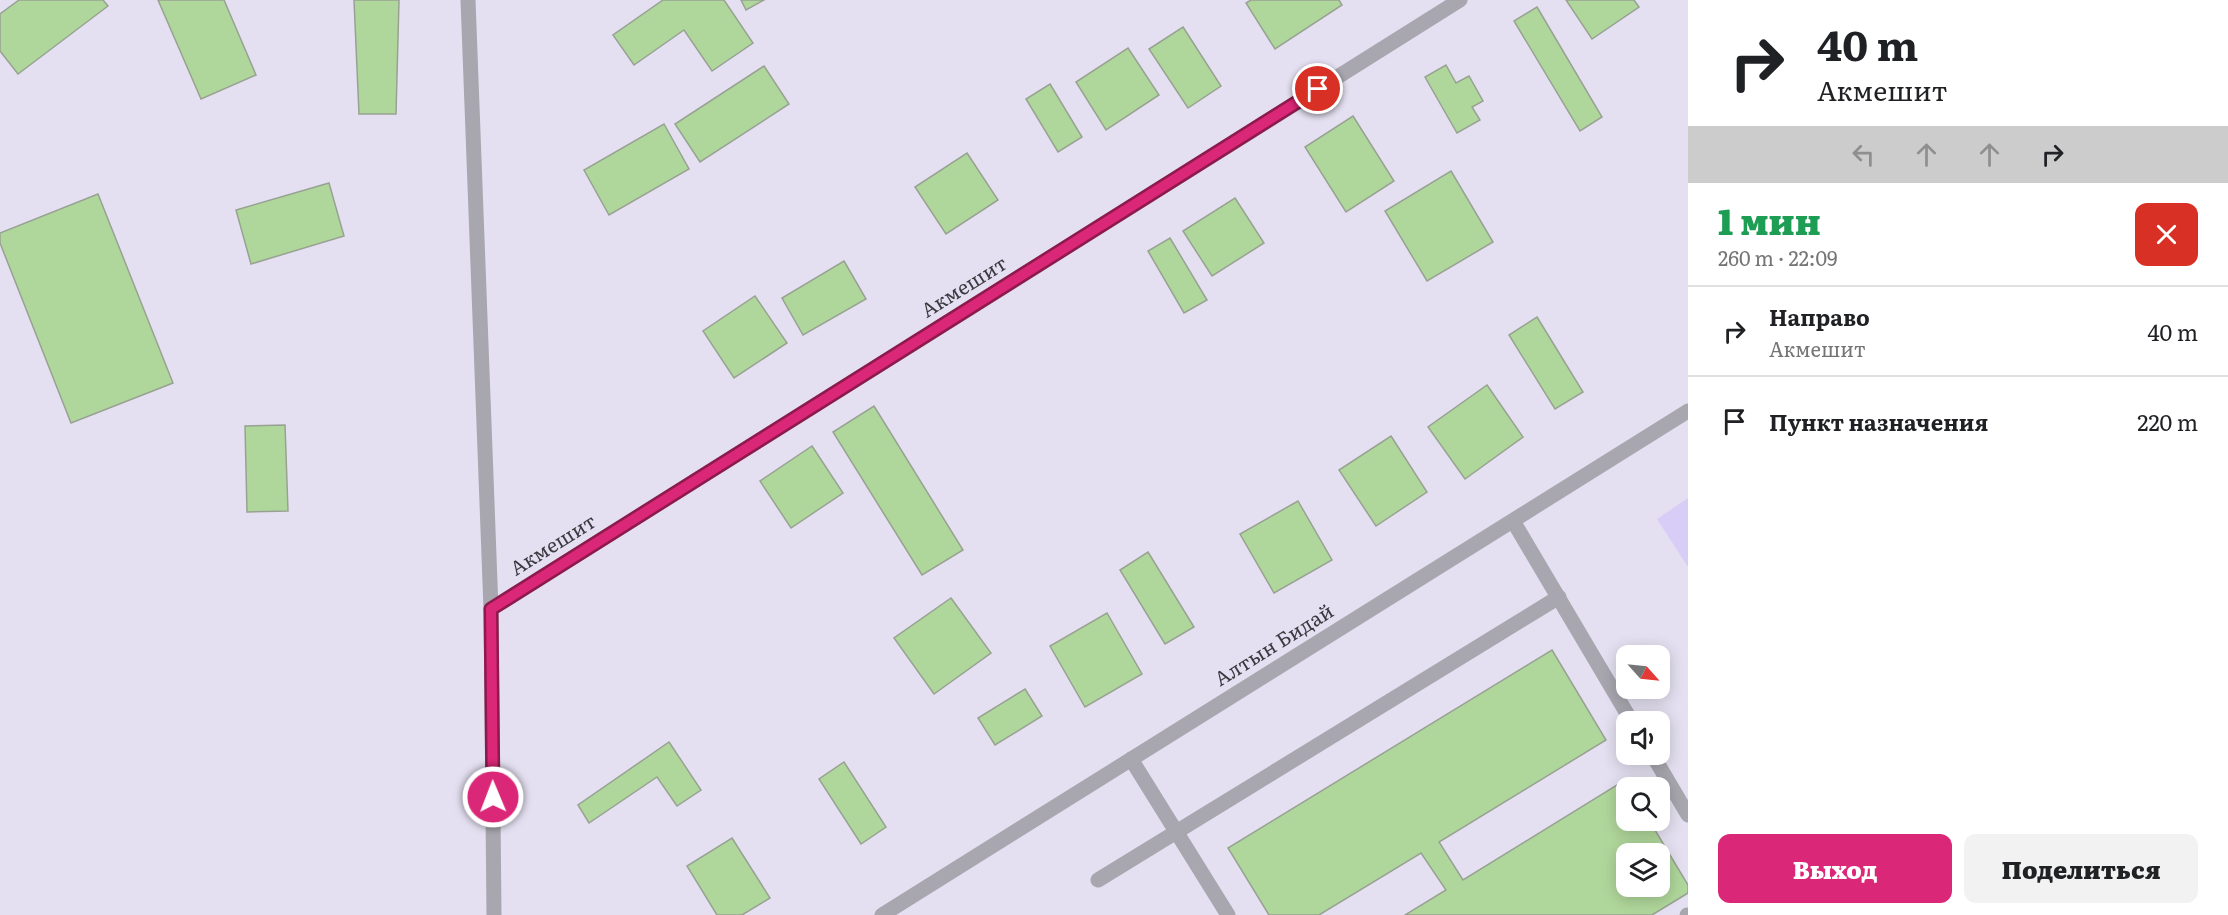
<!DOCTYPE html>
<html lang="ru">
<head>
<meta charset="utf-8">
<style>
	:root { --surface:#fff; --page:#f2f2f2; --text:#202124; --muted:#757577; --line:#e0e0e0; --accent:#db2777 }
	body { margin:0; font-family:Literata,serif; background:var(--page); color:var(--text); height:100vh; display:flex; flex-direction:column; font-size:22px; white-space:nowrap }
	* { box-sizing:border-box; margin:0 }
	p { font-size:20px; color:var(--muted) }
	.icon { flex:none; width:33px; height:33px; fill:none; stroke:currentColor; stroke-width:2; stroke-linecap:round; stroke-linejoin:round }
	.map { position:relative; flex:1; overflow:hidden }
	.drawer { display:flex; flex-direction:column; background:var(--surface); width:540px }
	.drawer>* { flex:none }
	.top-card { background:#fff; color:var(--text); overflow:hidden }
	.needle { width:39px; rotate:117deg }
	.buttons { position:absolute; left:1616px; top:645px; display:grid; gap:12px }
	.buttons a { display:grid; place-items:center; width:54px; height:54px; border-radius:12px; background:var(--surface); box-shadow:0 3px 15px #0003; font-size:30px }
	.pin { position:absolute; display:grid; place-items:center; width:51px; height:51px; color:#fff; margin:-26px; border:3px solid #fff; border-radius:50%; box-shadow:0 2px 6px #0007 }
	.me { position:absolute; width:66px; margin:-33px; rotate:359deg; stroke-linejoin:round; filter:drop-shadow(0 0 4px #0008) }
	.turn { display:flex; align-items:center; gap:21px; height:126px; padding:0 30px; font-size:27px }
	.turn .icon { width:78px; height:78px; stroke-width:2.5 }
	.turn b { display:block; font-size:42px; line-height:51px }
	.lanes { display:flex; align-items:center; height:57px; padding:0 30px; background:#0003; justify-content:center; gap:30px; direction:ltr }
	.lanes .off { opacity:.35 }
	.round { display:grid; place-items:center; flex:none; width:63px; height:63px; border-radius:12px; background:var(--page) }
	.summary { display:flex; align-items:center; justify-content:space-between; height:102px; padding:0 30px }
	h1 { font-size:36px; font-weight:800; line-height:45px; color:#1e9e55 }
	.button { display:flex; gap:12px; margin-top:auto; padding:12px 30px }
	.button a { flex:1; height:69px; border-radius:12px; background:var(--accent); color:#fff; font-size:24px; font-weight:800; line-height:69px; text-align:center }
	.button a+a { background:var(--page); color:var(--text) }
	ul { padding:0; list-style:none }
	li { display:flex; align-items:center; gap:18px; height:90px; padding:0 30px; border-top:2px solid var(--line) }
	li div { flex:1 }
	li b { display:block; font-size:22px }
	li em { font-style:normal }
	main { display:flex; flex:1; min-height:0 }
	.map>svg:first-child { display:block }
	.green { fill:#d8cdf7 }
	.building { fill:#b0d79b; stroke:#98a293; stroke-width:1.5; fill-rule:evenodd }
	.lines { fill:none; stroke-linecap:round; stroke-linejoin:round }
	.minor { stroke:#a8a6ae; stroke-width:15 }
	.route-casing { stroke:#8e194d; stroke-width:15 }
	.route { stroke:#db2777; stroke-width:10 }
	.labels { text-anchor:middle; stroke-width:5; stroke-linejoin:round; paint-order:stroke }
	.street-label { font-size:20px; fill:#3c3a41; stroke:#e4e0f1 }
</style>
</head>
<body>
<main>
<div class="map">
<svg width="1688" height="915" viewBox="0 0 1688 915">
	<rect width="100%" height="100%" fill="#e4e0f1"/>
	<!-- green -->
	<polygon class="green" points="1688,498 1688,567 1657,519"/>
	<!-- building -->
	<g class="building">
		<polygon points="19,0 103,0 108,6 18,74 0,51 0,14"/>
		<polygon points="158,0 224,0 256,75 201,99"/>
		<polygon points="354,0 399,0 396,114 359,114"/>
		<polygon points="663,0 724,0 753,43 712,71 684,30 634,65 613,35"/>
		<polygon points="741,0 764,0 746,10"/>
		<polygon points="1251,0 1339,0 1342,5 1275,49 1246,3"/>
		<polygon points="1566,0 1634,0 1639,7 1592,39"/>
		<polygon points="1537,7 1602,117 1580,131 1514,21"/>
		<polygon points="1183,27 1221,86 1188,108 1149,49"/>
		<polygon points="1128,48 1159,95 1106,130 1076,82"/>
		<polygon points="1446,65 1456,83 1469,76 1483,101 1472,107 1480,120 1457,133 1425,77"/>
		<polygon points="764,66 789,104 700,162 675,124"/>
		<polygon points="1050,84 1082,137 1058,152 1026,99"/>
		<polygon points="1353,116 1394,181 1346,212 1305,147"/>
		<polygon points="664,124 689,169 609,215 584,170"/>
		<polygon points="967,153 998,200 946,234 915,187"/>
		<polygon points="1451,171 1493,242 1427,281 1385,211"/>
		<polygon points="329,183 344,236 251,264 236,210"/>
		<polygon points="98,194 173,383 71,423 0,243 0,233"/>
		<polygon points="1235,198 1264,243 1212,276 1183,231"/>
		<polygon points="1170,238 1207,300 1184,313 1148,251"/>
		<polygon points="844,261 866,299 803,335 782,298"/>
		<polygon points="755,296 787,343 734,378 703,331"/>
		<polygon points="1537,317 1583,392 1555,409 1509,335"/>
		<polygon points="1487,385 1523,437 1465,479 1428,427"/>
		<polygon points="874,406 963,550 922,575 833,432"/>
		<polygon points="285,425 288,511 247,512 245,426"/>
		<polygon points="1391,436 1427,492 1376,526 1339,470"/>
		<polygon points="812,446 843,493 791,528 760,481"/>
		<polygon points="1298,501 1332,560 1274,593 1240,534"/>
		<polygon points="1148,552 1194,627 1165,644 1120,570"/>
		<polygon points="951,598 991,653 934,694 894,638"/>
		<polygon points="1107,613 1142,674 1085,707 1050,646"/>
		<path d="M1552,650L1606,740L1439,842L1463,880L1625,780L1629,788H1626V820H1649L1688,885V893L1652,915H1405L1446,890L1421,853L1319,915H1269L1228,848ZM1626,854H1659V886H1626Z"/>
		<polygon points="1025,689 1042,716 995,745 978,718"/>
		<polygon points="669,742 701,790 677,806 657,777 589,823 578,805"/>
		<polygon points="844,762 886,827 861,844 819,779"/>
		<polygon points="732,838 770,898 742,915 717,915 687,866"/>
	</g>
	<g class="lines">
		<!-- minor -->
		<g class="minor">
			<polyline points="468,0 491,609 494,915"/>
			<polyline points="1513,521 1632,722"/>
			<polyline points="491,609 1460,0"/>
			<polyline points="1652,754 1688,815"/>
			<polyline points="1131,759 1228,915"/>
			<polyline points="1098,880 1559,597"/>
			<polyline points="882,915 1688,411"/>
			<polyline points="1687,915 1688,915"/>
		</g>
	</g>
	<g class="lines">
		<!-- route casing -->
		<g class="route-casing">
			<polyline id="route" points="493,797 491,609 1318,89"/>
		</g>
		<!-- route -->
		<use href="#route" class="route"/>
	</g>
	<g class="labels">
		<!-- street labels -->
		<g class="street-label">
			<text transform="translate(964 287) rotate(-32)" y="7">Акмешит</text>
			<text transform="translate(553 545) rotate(-32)" y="7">Акмешит</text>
			<text transform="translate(1274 645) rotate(-32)" y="7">Алтын Бидай</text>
		</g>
	</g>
</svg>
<div class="buttons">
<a><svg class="needle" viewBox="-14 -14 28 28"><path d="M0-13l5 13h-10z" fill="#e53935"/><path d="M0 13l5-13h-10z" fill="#757577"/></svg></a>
<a><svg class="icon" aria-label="sound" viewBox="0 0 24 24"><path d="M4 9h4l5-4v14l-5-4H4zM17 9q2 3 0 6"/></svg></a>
<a><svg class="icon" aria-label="search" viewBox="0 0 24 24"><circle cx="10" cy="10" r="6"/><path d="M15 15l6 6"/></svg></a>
<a><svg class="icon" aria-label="layers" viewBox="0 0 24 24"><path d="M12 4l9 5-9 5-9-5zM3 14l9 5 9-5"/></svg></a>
</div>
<div class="pin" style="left:1318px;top:89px;background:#d93025"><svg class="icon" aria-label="arrive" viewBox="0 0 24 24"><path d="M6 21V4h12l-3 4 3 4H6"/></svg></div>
<svg class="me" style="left:493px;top:797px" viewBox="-20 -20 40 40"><circle r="17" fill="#db2777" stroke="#fff" stroke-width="3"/><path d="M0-11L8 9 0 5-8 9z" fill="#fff"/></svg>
</div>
<section class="drawer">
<div class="top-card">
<div class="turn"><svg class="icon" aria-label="right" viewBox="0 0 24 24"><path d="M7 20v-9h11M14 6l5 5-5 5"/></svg><div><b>40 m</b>Акмешит</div></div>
<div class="lanes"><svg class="icon off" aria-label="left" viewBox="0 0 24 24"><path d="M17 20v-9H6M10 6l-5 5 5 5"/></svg><svg class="icon off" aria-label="ahead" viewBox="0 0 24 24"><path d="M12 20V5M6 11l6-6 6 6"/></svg><svg class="icon off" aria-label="ahead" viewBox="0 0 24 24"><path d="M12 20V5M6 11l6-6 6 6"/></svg><svg class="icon" aria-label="right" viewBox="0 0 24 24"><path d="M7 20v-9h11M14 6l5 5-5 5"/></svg></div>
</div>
<div class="summary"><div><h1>1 мин</h1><p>260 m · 22:09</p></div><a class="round" style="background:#d93025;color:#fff"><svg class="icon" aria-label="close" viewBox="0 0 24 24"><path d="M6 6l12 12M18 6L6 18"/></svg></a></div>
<ul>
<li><svg class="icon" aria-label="right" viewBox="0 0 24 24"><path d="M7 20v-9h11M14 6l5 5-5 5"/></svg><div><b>Направо</b><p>Акмешит</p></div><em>40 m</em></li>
<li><svg class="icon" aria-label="arrive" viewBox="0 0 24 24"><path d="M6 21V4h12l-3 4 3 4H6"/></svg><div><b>Пункт назначения</b></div><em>220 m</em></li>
</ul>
<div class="button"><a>Выход</a><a>Поделиться</a></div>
</section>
</main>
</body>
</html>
